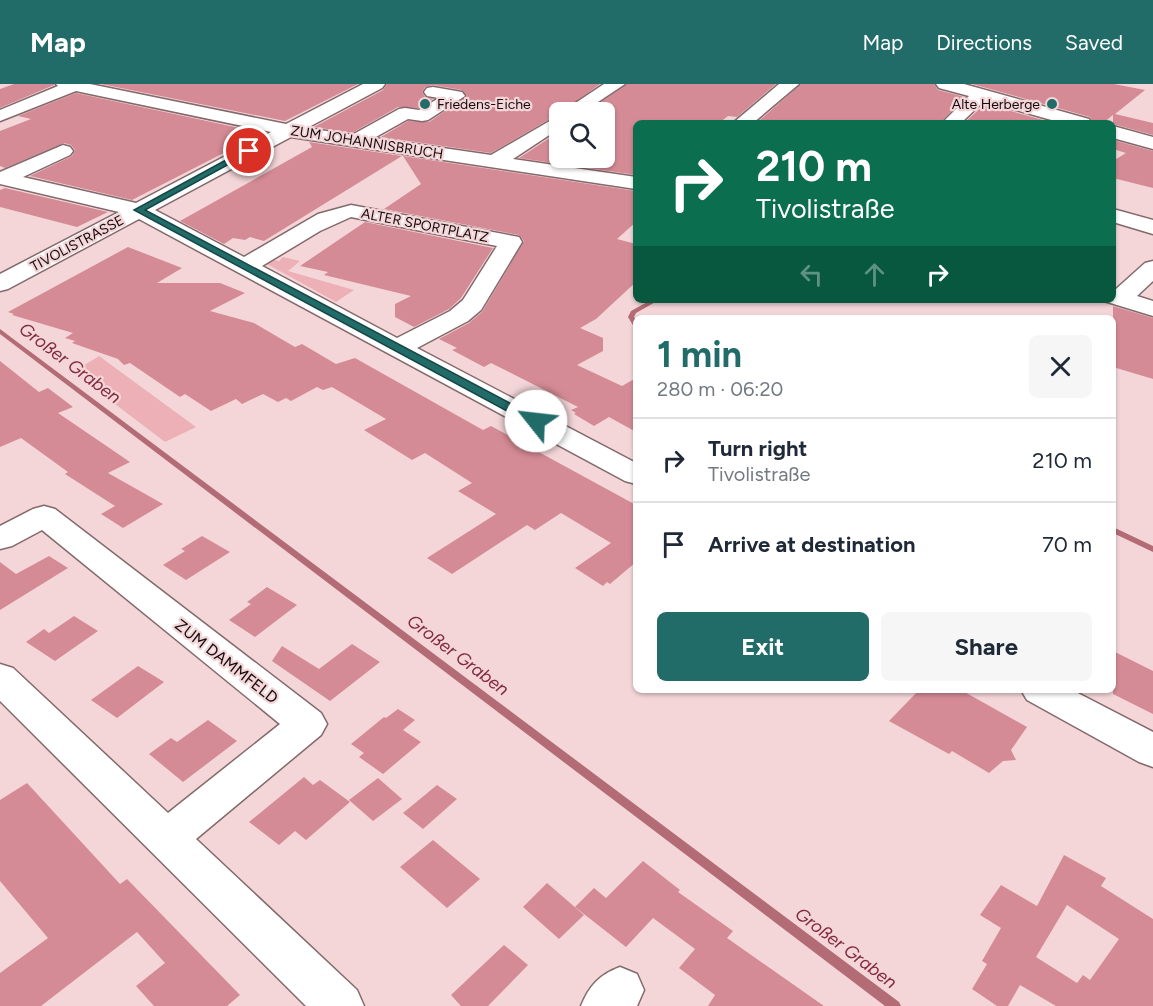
<!DOCTYPE html>
<html lang="en">
<head>
<meta charset="utf-8">
<style>
	:root { --surface:#fff; --page:#f6f6f7; --text:#1f2937; --muted:#747a83; --line:#e0e1e3; --accent:#216c69 }
	body { margin:0; font-family:Figtree,sans-serif; background:var(--page); color:var(--text); height:100vh; display:flex; flex-direction:column; font-size:22px; white-space:nowrap }
	* { box-sizing:border-box; margin:0 }
	p { font-size:20px; color:var(--muted) }
	.icon { flex:none; width:33px; height:33px; fill:none; stroke:currentColor; stroke-width:2; stroke-linecap:round; stroke-linejoin:round }
	.map { position:relative; flex:1; overflow:hidden }
	.panel { position:absolute; left:633px; top:231px; width:483px; height:378px; display:flex; flex-direction:column; background:var(--surface); border-radius:9px; box-shadow:0 2px 4px #0004 }
	.panel>* { flex:none }
	.hud { position:absolute; left:633px; top:36px; width:483px; height:183px; border-radius:9px; box-shadow:0 2px 4px #0004; background:#0b6e4f; color:#fff; overflow:hidden }
	.tools { position:absolute; left:549px; top:18px; display:grid; gap:12px }
	.tools a { display:grid; place-items:center; width:66px; height:66px; border-radius:9px; background:var(--surface); box-shadow:0 2px 4px #0004; font-size:30px }
	.pin { position:absolute; display:grid; place-items:center; width:51px; height:51px; color:#fff; margin:-26px; border:3px solid #fff; border-radius:50%; box-shadow:0 2px 6px #0007 }
	.me { position:absolute; width:66px; margin:-33px; rotate:299deg; stroke-linejoin:round; filter:drop-shadow(0 0 4px #0008) }
	.turn { display:flex; align-items:center; gap:21px; height:126px; padding:0 24px; font-size:27px }
	.turn .icon { width:78px; height:78px; stroke-width:2.5 }
	.turn b { display:block; font-size:42px; line-height:51px }
	.lanes { display:flex; align-items:center; height:57px; padding:0 24px; background:#0003; justify-content:center; gap:30px; direction:ltr }
	.lanes .off { opacity:.35 }
	.round { display:grid; place-items:center; flex:none; width:63px; height:63px; border-radius:9px; background:var(--page) }
	.overview { display:flex; align-items:center; justify-content:space-between; height:102px; padding:0 24px }
	h1 { font-size:36px; font-weight:700; line-height:45px; color:var(--accent) }
	.cta { display:flex; gap:12px; margin-top:auto; padding:12px 24px }
	.cta a { flex:1; height:69px; border-radius:9px; background:var(--accent); color:#fff; font-size:24px; font-weight:700; line-height:69px; text-align:center }
	.cta a+a { background:var(--page); color:var(--text) }
	ul { padding:0; list-style:none }
	li { display:flex; align-items:center; gap:18px; height:84px; padding:0 24px; border-top:2px solid var(--line) }
	li div { flex:1 }
	li b { display:block; font-size:22px }
	li em { font-style:normal }
	header { display:flex; align-items:center; gap:36px; box-sizing:border-box; height:84px; padding:0 30px; background:var(--accent); color:#fff }
	header strong { font-size:28px }
	nav { display:flex; gap:33px; margin-inline-start:auto; font-size:21px }
	.map>svg:first-child { display:block }
	.green { fill:#edb0b7 }
	.lines { fill:none; stroke-linecap:round; stroke-linejoin:round }
	.stream { fill:#b36c76; fill-rule:evenodd }
	.building { fill:#d58b95; fill-rule:evenodd }
	.minor-casing { stroke:#83696c; stroke-width:3 }
	.minor { fill:#fff; fill-rule:evenodd }
	.route { fill:#216c69; stroke:#154644; stroke-width:1.5 }
	.poi-dot { fill:#216c69; stroke:#f4d6d9; stroke-width:2 }
	.labels { text-anchor:middle; stroke-width:4.5; stroke-linejoin:round; paint-order:stroke }
	.far-poi-label { font-size:14px; fill:#130a0b; stroke:#f4d6d9; text-anchor:start }
	.far-street-label { font-size:14px; fill:#130a0b; stroke:#f4d6d9 }
	.street-label { font-size:16px; fill:#130a0b; stroke:#f4d6d9 }
	.water-label { font-size:18px; font-style:italic; fill:#832b3e; stroke:#f4d6d9 }
</style>
</head>
<body>
<header>
<strong>Map</strong>
<nav><a>Map</a><a>Directions</a><a>Saved</a></nav>
</header>
<div class="map">
<svg width="1153" height="922" viewBox="0 0 1153 922">
	<rect width="100%" height="100%" fill="#f4d6d9"/>
	<!-- green -->
	<g class="green">
		<polygon points="283,173 300,177 288,187 354,206 336,218 265,179 269,175 279,177"/>
		<polygon points="99,272 196,343 165,358 73,288"/>
	</g>
	<g class="lines">
		<!-- stream -->
		<g class="stream">
			<polygon points="651,216 659,216 636,229 634,233 636,236 636,244 634,243 628,233 631,227"/>
			<polygon points="0,245 899,918 901,922 885,922 0,250"/>
			<polygon points="1113,443 1153,462 1153,468 1113,449"/>
		</g>
	</g>
	<!-- building -->
	<g class="building">
		<polygon points="14,0 54,0 54,1 0,24 0,5"/>
		<polygon points="101,0 358,0 285,37"/>
		<polygon points="387,0 600,0 560,29 491,69 381,53 408,37 429,38 467,12 462,6 433,1 425,3 422,8 425,13 433,15 419,24 398,23 352,49 314,43 383,6"/>
		<polygon points="627,0 776,0 737,33 728,32 719,39 636,39 636,91 519,74 560,47 560,74 604,74 604,28 586,28"/>
		<polygon points="801,0 934,0 938,6 965,13 940,39 779,39 760,36"/>
		<polygon points="972,0 1114,0 1145,6 1115,30 1153,39 1153,51 1113,40 1113,31 1103,39 1093,39 1090,33"/>
		<polygon points="76,9 263,49 132,116 30,92 72,72 75,66 71,61 64,59 5,84 0,82 0,47 31,35 18,32"/>
		<polygon points="985,20 1054,39 964,39"/>
		<polygon points="1113,56 1153,67 1153,104 1113,94 1113,77 1126,69 1113,65"/>
		<polygon points="309,58 402,72 264,157 250,153 245,156 233,154 224,160 180,137 312,63"/>
		<polygon points="403,72 636,107 636,138 617,155 636,160 636,198 596,235 580,244 603,254 603,267 577,281 622,302 636,294 636,348 609,333 594,342 574,330 576,329 571,326 578,323 491,279 484,283 452,266 457,264 439,255 469,239 482,228 524,157 519,151 384,125 421,100"/>
		<polygon points="5,104 108,128 77,143 0,123 0,106"/>
		<polygon points="365,138 493,164 461,214 449,225 414,243 395,233 395,220 411,212 324,191 328,188 300,182"/>
		<polygon points="128,163 182,184 157,199 220,199 245,209 210,227 254,239 295,263 302,260 336,280 355,274 483,346 491,342 636,421 636,478 610,500 607,498 603,502 575,484 611,459 561,429 535,446 527,441 452,490 427,474 496,430 458,407 472,399 425,369 412,376 364,346 386,335 332,303 323,306 317,303 291,317 286,314 278,318 263,310 242,320 236,315 211,327 185,310 180,313 130,279 124,281 118,275 72,259 75,257 65,254 73,249 12,231 14,230 8,228"/>
		<polygon points="1113,222 1153,234 1153,295 1113,283"/>
		<polygon points="0,277 39,308 48,304 73,323 58,329 130,378 108,389 163,420 123,444 101,430 115,422 65,390 68,388 21,354 0,363"/>
		<polygon points="202,452 230,468 186,496 163,481 185,467 181,465"/>
		<polygon points="49,472 68,484 0,526 0,478 16,490"/>
		<polygon points="267,503 297,521 255,553 229,536 251,520 247,518"/>
		<polygon points="74,532 98,547 55,577 26,558 44,545 49,549"/>
		<polygon points="352,560 380,578 330,617 272,577 282,562 319,585"/>
		<polygon points="1113,567 1153,587 1153,630 1113,610"/>
		<polygon points="138,582 164,598 117,634 91,616"/>
		<polygon points="919,606 961,606 1027,643 1011,666 1016,676 1003,677 989,689 952,667 949,670 889,637"/>
		<polygon points="398,625 415,636 403,646 421,658 383,690 359,673 364,669 351,660 384,633 386,634"/>
		<polygon points="208,636 237,657 183,698 149,670 171,654 177,658"/>
		<polygon points="304,693 313,701 320,696 350,718 306,756 295,747 279,761 249,738"/>
		<polygon points="378,694 402,715 373,737 349,716"/>
		<polygon points="27,699 120,800 127,795 240,911 227,922 154,922 136,902 165,879 137,848 41,922 0,922 0,889 48,854 0,797 0,716"/>
		<polygon points="437,701 457,715 423,745 403,729"/>
		<polygon points="433,756 480,795 447,824 400,783"/>
		<path d="M1064,771L1106,794L1101,802L1153,835V922H1056L1020,901L1008,922H997L972,905L987,880L982,877L1001,844L980,831L1001,801L1037,822ZM1067,821L1119,855L1090,896L1083,891L1077,899L1036,873Z"/>
		<polygon points="643,777 680,806 678,808 733,847 727,854 824,922 708,922 715,911 679,884 695,865 653,834 626,863 575,823 594,804 606,814"/>
		<polygon points="547,799 584,831 559,855 523,823"/>
		<polygon points="504,861 528,881 488,922 461,922 451,911"/>
	</g>
	<g class="lines">
		<!-- minor casing -->
		<g class="minor-casing">
			<g id="minor">
				<path d="M56,0H90L286,40L363,0H385L382,4L307,44L352,51L399,25L405,24L419,26L439,14L427,12L424,8L427,4L433,3L462,8L465,12L428,36L422,37L408,35L374,54L491,71L560,31V44L513,75L636,93V105L291,53L155,126L244,173L318,130L351,121L519,153L522,158L481,226L468,237L417,264L636,379V400L625,397L139,135L8,205L0,207V190L119,128L0,100V88L63,61L70,63L73,67L70,71L23,93L136,119L271,48L76,7L0,37V26L58,2ZM351,133L497,162L463,216L450,227L397,254L262,182L320,147Z"/>
				<polygon points="604,0 625,0 583,28 562,28"/>
				<polygon points="779,0 799,0 753,39 733,39"/>
				<polygon points="936,0 964,0 1089,35 1091,39 1062,39 984,17 961,39 942,39 969,12 939,4"/>
				<polygon points="1113,42 1153,53 1153,65 1113,54"/>
				<polygon points="1113,125 1153,136 1153,150 1113,138"/>
				<polygon points="1153,177 1153,197 1137,212 1153,217 1153,232 1104,217 1113,216 1113,205 1116,205 1145,179"/>
				<polygon points="44,422 55,425 321,629 327,640 321,651 196,755 357,906 364,922 306,922 0,617 0,580 13,584 168,729 280,640 42,446 12,462 0,465 0,442 33,425"/>
				<polygon points="1021,606 1072,606 1153,648 1153,683 1139,678 1027,616"/>
				<path d="M620,883L637,890L644,906L637,922H581C589,902 599,891 620,883Z"/>
			</g>
		</g>
		<!-- minor -->
		<use href="#minor" class="minor"/>
	</g>
	<!-- route -->
	<polygon class="route" points="246,65 253,67 145,126 540,335 540,340 531,340 134,126"/>
	<!-- markers -->
	<g class="poi-dot">
		<circle cx="425" cy="20" r="6"/>
		<circle cx="1052" cy="20" r="6"/>
	</g>
	<g class="labels">
		<!-- far-poi labels -->
		<g class="far-poi-label">
			<text x="437" y="25">Friedens-Eiche</text>
			<text x="1040" y="25" text-anchor="end">Alte Herberge</text>
		</g>
		<!-- far-street labels -->
		<g class="far-street-label">
			<text transform="translate(367 58) rotate(9)" y="5">ZUM JOHANNISBRUCH</text>
			<text transform="translate(425 141) rotate(11)" y="5">ALTER SPORTPLATZ</text>
			<text transform="translate(77 159) rotate(-28)" y="5">TIVOLISTRASSE</text>
		</g>
		<!-- street labels -->
		<g class="street-label">
			<text transform="translate(227 577) rotate(38)" y="6">ZUM DAMMFELD</text>
		</g>
		<!-- water labels -->
		<g class="water-label">
			<text transform="translate(70 279) rotate(37)" y="6">Großer Graben</text>
			<text transform="translate(458 571) rotate(37)" y="6">Großer Graben</text>
			<text transform="translate(846 864) rotate(37)" y="6">Großer Graben</text>
		</g>
	</g>
</svg>
<div class="tools">
<a><svg class="icon" aria-label="search" viewBox="0 0 24 24"><circle cx="10" cy="10" r="6"/><path d="M15 15l6 6"/></svg></a>
</div>
<div class="pin" style="left:249px;top:67px;background:#d93025"><svg class="icon" aria-label="arrive" viewBox="0 0 24 24"><path d="M6 21V4h12l-3 4 3 4H6"/></svg></div>
<svg class="me" style="left:536px;top:337px" viewBox="-20 -20 40 40"><circle r="19" fill="#fff"/><path d="M0-13L10 11 0 6-10 11z" fill="#216c69"/></svg>
<div class="hud">
<div class="turn"><svg class="icon" aria-label="right" viewBox="0 0 24 24"><path d="M7 20v-9h11M14 6l5 5-5 5"/></svg><div><b>210 m</b>Tivolistraße</div></div>
<div class="lanes"><svg class="icon off" aria-label="left" viewBox="0 0 24 24"><path d="M17 20v-9H6M10 6l-5 5 5 5"/></svg><svg class="icon off" aria-label="ahead" viewBox="0 0 24 24"><path d="M12 20V5M6 11l6-6 6 6"/></svg><svg class="icon" aria-label="right" viewBox="0 0 24 24"><path d="M7 20v-9h11M14 6l5 5-5 5"/></svg></div>
</div>
<section class="panel">
<div class="overview"><div><h1>1 min</h1><p>280 m · 06:20</p></div><a class="round"><svg class="icon" aria-label="close" viewBox="0 0 24 24"><path d="M6 6l12 12M18 6L6 18"/></svg></a></div>
<ul>
<li><svg class="icon" aria-label="right" viewBox="0 0 24 24"><path d="M7 20v-9h11M14 6l5 5-5 5"/></svg><div><b>Turn right</b><p>Tivolistraße</p></div><em>210 m</em></li>
<li><svg class="icon" aria-label="arrive" viewBox="0 0 24 24"><path d="M6 21V4h12l-3 4 3 4H6"/></svg><div><b>Arrive at destination</b></div><em>70 m</em></li>
</ul>
<div class="cta"><a>Exit</a><a>Share</a></div>
</section>
</div>
</body>
</html>
